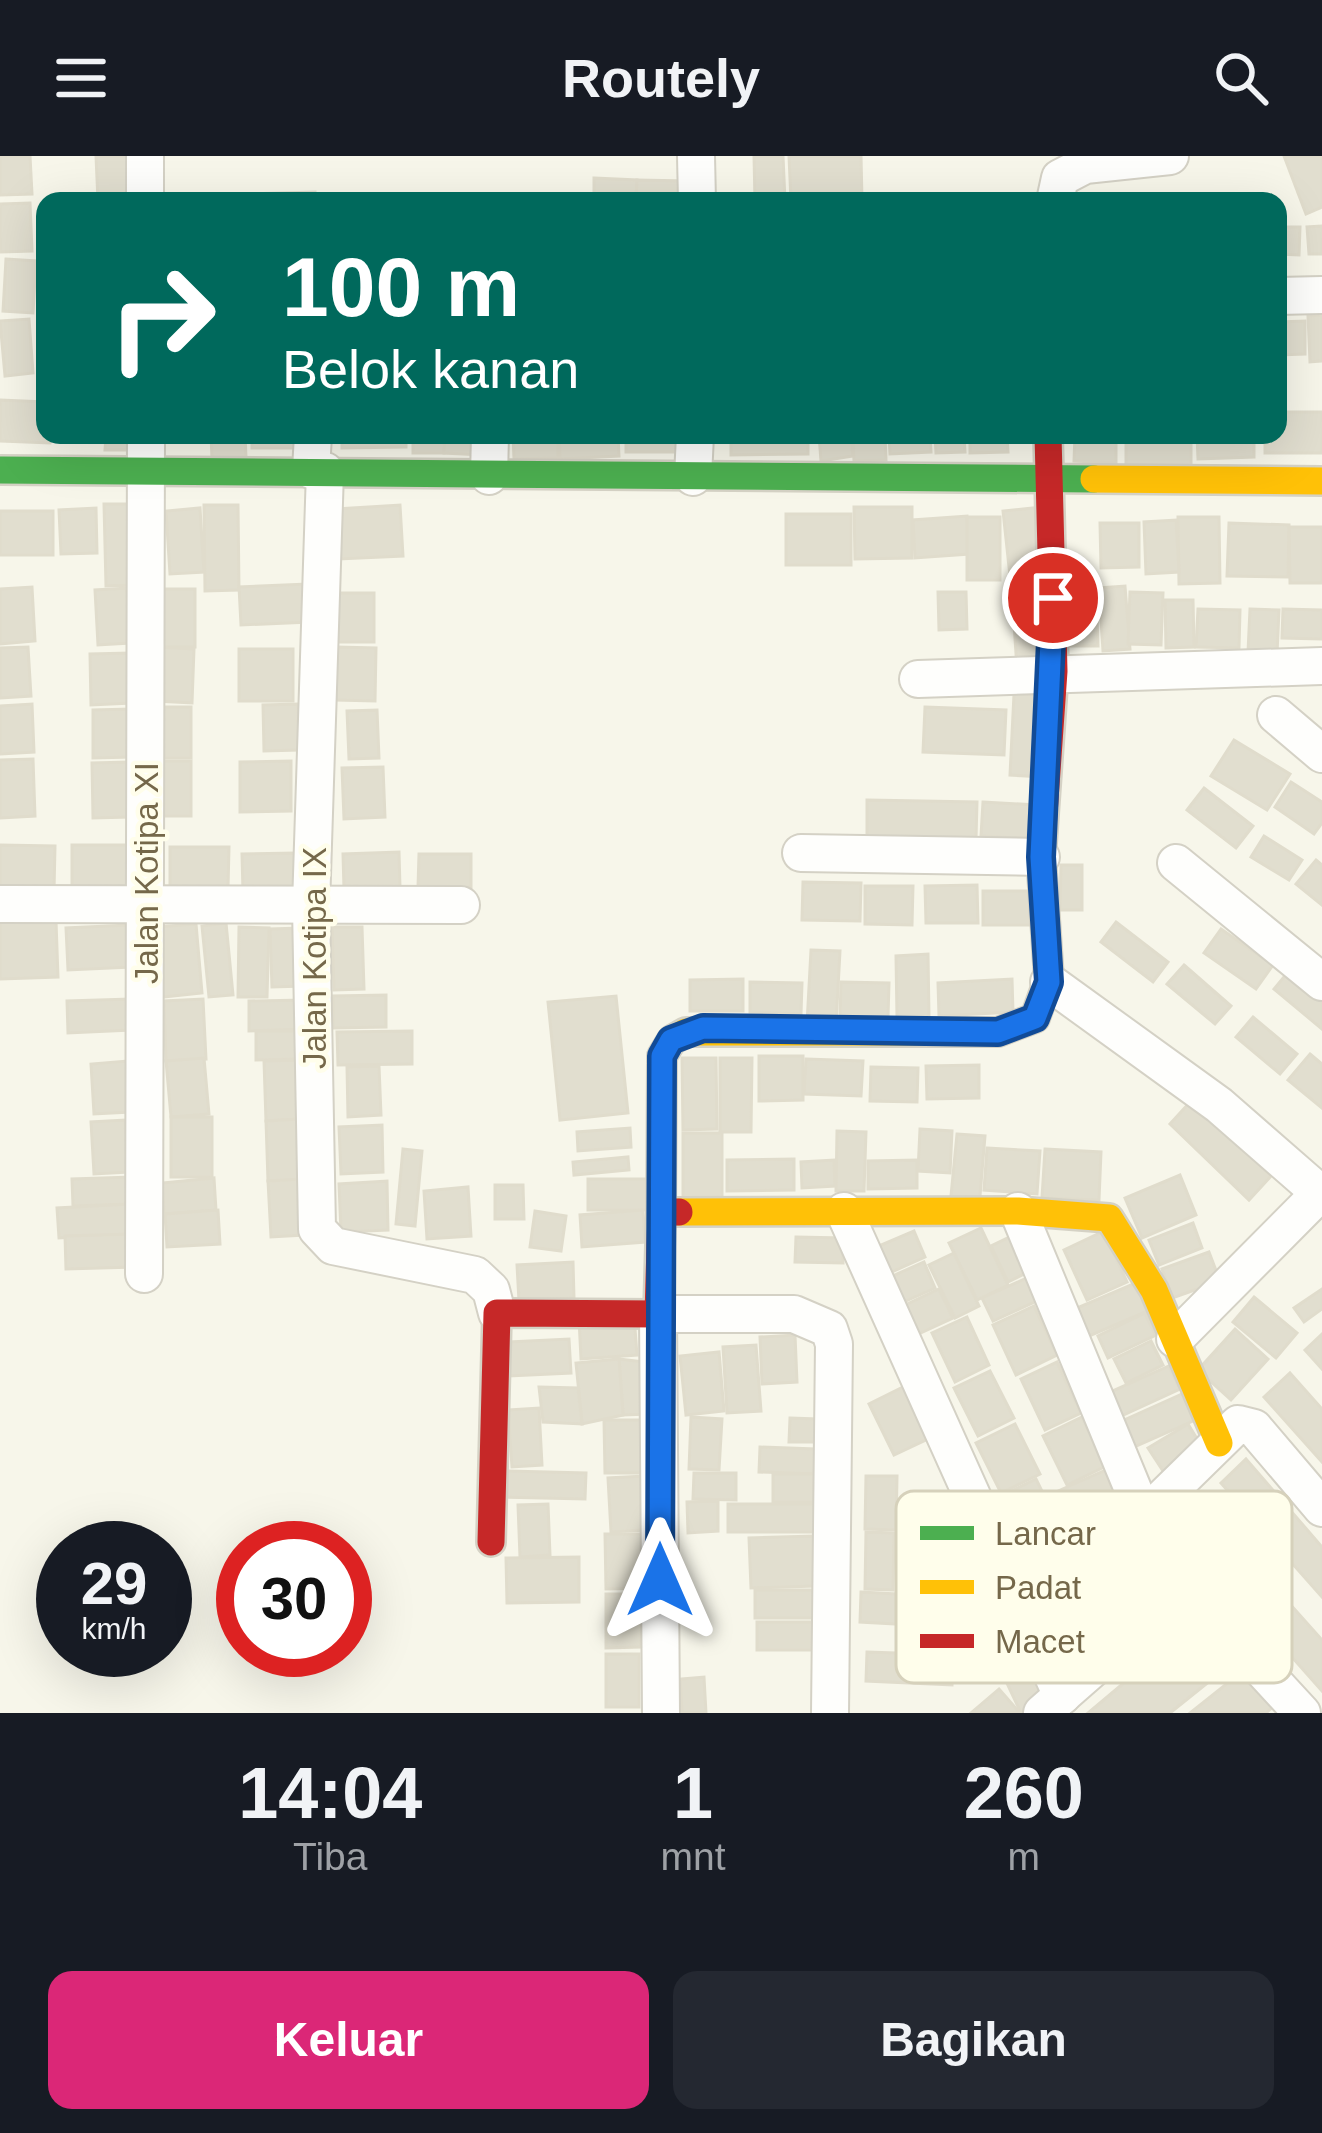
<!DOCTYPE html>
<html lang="id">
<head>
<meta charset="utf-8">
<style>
	:root { --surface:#171b24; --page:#242831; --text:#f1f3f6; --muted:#9ea1a6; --accent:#db2777 }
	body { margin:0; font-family:Helvetica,sans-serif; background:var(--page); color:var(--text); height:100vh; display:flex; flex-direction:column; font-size:45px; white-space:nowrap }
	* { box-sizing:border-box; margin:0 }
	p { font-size:39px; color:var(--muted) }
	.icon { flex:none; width:66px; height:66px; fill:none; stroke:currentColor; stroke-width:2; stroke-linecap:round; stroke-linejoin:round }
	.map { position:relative; height:1557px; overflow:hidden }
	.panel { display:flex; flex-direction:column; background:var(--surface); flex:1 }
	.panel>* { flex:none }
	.guide { position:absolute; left:36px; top:36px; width:1251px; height:252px; border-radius:24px; box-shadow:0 12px 48px #0002; background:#00695c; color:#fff; overflow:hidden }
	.speed { position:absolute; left:36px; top:1365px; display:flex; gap:24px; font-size:60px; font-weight:700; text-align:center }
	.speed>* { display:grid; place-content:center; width:156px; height:156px; border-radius:50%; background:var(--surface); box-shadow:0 12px 48px #0002; line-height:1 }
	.speed small { font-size:30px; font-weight:400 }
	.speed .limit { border:18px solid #d22; background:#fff; color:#111 }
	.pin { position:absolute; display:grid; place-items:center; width:102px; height:102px; color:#fff; margin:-51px; border:6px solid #fff; border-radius:50%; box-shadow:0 3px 12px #0007 }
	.me { position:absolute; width:132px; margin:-66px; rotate:0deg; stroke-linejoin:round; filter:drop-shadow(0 0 9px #0008) }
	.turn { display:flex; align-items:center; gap:42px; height:252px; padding:0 48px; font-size:54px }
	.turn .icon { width:156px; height:156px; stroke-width:2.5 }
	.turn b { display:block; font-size:84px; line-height:102px }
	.eta { display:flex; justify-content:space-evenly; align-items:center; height:204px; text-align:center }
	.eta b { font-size:72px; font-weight:800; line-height:84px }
	.action { display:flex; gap:24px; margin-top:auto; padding:24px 48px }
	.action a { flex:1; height:138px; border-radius:24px; background:var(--accent); color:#fff; font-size:48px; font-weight:800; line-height:138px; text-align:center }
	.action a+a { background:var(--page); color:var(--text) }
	header { display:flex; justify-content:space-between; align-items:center; height:156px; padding:0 48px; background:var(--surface); font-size:54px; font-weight:800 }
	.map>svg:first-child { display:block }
	.building { fill:#e1decf; stroke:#e0dccc; stroke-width:3 }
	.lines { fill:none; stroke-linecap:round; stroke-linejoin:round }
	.street-casing { stroke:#d4d1c5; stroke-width:40 }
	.fast-casing { stroke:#d5d2c5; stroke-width:32 }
	.slow-casing { stroke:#d5d2c5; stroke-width:32 }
	.jam-casing { stroke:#d5d2c5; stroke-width:32 }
	.street { stroke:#fefefc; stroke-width:36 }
	.fast { stroke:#4caf50; stroke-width:27 }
	.slow { stroke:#ffc107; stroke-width:27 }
	.jam { stroke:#c62828; stroke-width:27 }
	.route-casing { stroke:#114b97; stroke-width:30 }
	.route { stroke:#1a73e8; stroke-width:21 }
	.labels { text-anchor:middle; stroke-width:9; stroke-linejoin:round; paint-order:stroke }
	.street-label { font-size:33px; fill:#75684a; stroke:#fffeeb }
	.key { fill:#fffeeb; stroke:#d6d1bb; stroke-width:3 }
	.key-label { font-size:33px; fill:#75684a }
</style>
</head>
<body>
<header><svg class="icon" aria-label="menu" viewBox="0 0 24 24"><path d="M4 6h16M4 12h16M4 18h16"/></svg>Routely<svg class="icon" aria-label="search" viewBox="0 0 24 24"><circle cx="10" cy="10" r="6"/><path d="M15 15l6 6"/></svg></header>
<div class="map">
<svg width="1322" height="1557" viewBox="0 0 1322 1557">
	<rect width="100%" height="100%" fill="#f7f6ea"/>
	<!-- building -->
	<g class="building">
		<polygon points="0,0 30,0 32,38 0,39"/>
		<polygon points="96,0 128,0 130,44 98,45"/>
		<polygon points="754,0 783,0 785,45 755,45"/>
		<polygon points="789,0 861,0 862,45 791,45"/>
		<polygon points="1284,0 1322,0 1322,51 1306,58"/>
		<polygon points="594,22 637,24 636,45 594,45"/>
		<polygon points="637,24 687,25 686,45 636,45"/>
		<polygon points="315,36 315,45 241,45 241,38"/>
		<polygon points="30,47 32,95 0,96 0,48"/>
		<polygon points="1322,70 1322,98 1309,98 1307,71"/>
		<polygon points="1278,71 1300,71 1299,99 1278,98"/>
		<polygon points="6,103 36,105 33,157 3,155"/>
		<polygon points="1322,159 1322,205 1310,206 1308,160"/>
		<polygon points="29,163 33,217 5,220 0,165"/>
		<polygon points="1305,165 1305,198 1278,199 1278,166"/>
		<polygon points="0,244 45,246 45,279 51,279 50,287 0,285"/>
		<polygon points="1278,256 1322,256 1322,297 1265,297 1265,279 1278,279"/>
		<polygon points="106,279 141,279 141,294 105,294"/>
		<polygon points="211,279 245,279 246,301 212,303"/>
		<rect x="252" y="279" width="49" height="13"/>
		<polygon points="342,279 406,279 406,291 342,292"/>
		<rect x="413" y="279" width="31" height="18"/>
		<polygon points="445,279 483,279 482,299 444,297"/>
		<polygon points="513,279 558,279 558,302 514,303"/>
		<polygon points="559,279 618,279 619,300 560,303"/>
		<polygon points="626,279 681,279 680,296 626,296"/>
		<polygon points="731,279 808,279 808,298 731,299"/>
		<polygon points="819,279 851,279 853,300 821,305"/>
		<polygon points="853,279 885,279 886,304 854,305"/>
		<polygon points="889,279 930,279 931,296 890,298"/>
		<polygon points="935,279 964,279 965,296 936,297"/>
		<polygon points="970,279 1007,279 1008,296 970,297"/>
		<polygon points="1075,279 1116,279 1116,307 1074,305"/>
		<rect x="1126" y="279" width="65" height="30"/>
		<polygon points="1197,279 1254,279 1254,301 1198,303"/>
		<polygon points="104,348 136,348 139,429 106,430"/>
		<polygon points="204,349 238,349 239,434 205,435"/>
		<polygon points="400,349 403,400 339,403 337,353"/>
		<polygon points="854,351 912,351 912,402 855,403"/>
		<polygon points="1043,351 1049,416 1010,420 1003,355"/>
		<polygon points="96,352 97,397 61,398 59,354"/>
		<polygon points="200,352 204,416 170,418 166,355"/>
		<rect x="0" y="355" width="53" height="44"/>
		<rect x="786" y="358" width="65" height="51"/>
		<polygon points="967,360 969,398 915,402 913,364"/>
		<rect x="967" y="361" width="33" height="63"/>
		<polygon points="1178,361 1219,361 1220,427 1179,428"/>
		<polygon points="1176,364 1179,416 1146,418 1144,366"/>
		<polygon points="1100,367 1139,367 1139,411 1101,412"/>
		<polygon points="1229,367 1289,369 1288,421 1227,420"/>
		<polygon points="1289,371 1322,371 1322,427 1290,427"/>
		<polygon points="307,428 309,466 241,469 239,431"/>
		<polygon points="1096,428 1098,490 1069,490 1067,429"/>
		<polygon points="1125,430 1130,493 1103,495 1099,432"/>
		<polygon points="32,431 35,485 0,488 0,433"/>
		<polygon points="127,432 130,487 98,489 95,434"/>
		<polygon points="156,433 195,433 195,491 158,491"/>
		<polygon points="938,436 966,436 967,473 939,474"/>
		<polygon points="1012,436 1048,437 1046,513 1017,513"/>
		<polygon points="1130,436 1163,437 1161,489 1128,488"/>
		<rect x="336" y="437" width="38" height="49"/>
		<polygon points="1165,444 1193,444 1194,491 1166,492"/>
		<polygon points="1198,453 1240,454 1239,492 1196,491"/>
		<polygon points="1250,453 1279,454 1277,498 1248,496"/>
		<polygon points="1283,453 1322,454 1322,483 1282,482"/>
		<polygon points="28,491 31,540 0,542 0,492"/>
		<polygon points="158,491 194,493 192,547 156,545"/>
		<polygon points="336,491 376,492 375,545 336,544"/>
		<rect x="239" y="493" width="54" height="52"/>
		<polygon points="130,497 131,547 91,549 90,498"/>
		<polygon points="1014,538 1047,539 1042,621 1010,619"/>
		<polygon points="32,548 34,596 0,598 0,550"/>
		<polygon points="298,548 299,594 264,595 263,549"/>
		<rect x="153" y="551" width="38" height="51"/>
		<polygon points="925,551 1006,554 1004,599 923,596"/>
		<polygon points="131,553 132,601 93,602 93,554"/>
		<polygon points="377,554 379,602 349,603 347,555"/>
		<polygon points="1234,584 1290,618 1267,654 1211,620"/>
		<polygon points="33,603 35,660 0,662 0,604"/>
		<rect x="156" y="605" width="35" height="55"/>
		<polygon points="291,605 291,655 240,656 240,606"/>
		<polygon points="129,606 130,661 93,662 92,607"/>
		<polygon points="383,611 385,661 344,663 342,612"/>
		<polygon points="1291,626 1322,646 1322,667 1314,678 1275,651"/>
		<polygon points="1204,632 1253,670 1236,692 1187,654"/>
		<polygon points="867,644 977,646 976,683 867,681"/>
		<polygon points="983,646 1036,649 1034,683 981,680"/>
		<polygon points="1264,680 1302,704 1289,724 1251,701"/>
		<polygon points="0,689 55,690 54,735 0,734"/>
		<rect x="72" y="689" width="59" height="41"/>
		<polygon points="170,691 229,691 228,732 170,732"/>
		<polygon points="399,696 400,731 344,733 343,698"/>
		<polygon points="295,697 296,735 243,736 242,698"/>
		<polygon points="419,698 471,698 471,731 418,731"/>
		<polygon points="1316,704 1322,709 1322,749 1296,728"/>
		<polygon points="1061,709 1082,709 1082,754 1060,754"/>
		<polygon points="803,726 861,727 860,765 802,764"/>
		<polygon points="977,729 978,767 926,767 925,730"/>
		<polygon points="865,730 913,730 912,769 865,768"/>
		<rect x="983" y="735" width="52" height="34"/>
		<polygon points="56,765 58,821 0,823 0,766"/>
		<polygon points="1116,766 1168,806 1153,826 1101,786"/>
		<polygon points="226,767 233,839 209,841 202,770"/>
		<polygon points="196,768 202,837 163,841 157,771"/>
		<polygon points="128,769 131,811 68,814 66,772"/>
		<polygon points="239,771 269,772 267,841 238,841"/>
		<polygon points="332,771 362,771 364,833 334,834"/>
		<polygon points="301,772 303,830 272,831 270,773"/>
		<polygon points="1221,773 1273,809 1256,833 1204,797"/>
		<polygon points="811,794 840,795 836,869 807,868"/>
		<polygon points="928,798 929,861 897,861 896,800"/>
		<polygon points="1184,809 1231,850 1215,868 1167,828"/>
		<polygon points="1288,816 1322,844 1322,873 1274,833"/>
		<polygon points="743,823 743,855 690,855 690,824"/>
		<polygon points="1012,823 1013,856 939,860 938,827"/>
		<polygon points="750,826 802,827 801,858 750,856"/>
		<polygon points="841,826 889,827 888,861 840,860"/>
		<polygon points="386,839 386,871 333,872 333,840"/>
		<polygon points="616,840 628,957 560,964 548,846"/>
		<polygon points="130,843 131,874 68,877 67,845"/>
		<polygon points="203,843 206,903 166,905 164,845"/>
		<polygon points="304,844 304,873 249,875 249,845"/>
		<polygon points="1253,861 1297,898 1280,918 1236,881"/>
		<polygon points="256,875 304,875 304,903 256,904"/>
		<polygon points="412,875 412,908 338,909 337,876"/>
		<polygon points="1310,898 1322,908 1322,952 1288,924"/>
		<polygon points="759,900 803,900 803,944 759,945"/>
		<polygon points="204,902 209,958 171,961 166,905"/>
		<polygon points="682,902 716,902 717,973 683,974"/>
		<polygon points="720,902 752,902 751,976 720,976"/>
		<polygon points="806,903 863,905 861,940 804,938"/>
		<polygon points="299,904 301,963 266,965 264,905"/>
		<polygon points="127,905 130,956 94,958 91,908"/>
		<polygon points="979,909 979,942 927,943 926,910"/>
		<polygon points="379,910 381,959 348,961 347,911"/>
		<polygon points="871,911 918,912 917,946 870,945"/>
		<polygon points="1192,944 1271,1020 1249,1044 1170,968"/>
		<rect x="171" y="961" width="41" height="60"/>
		<polygon points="299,963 301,1024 268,1025 266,965"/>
		<polygon points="125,964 128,1016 94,1018 91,966"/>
		<polygon points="382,969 383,1016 341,1018 339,971"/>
		<polygon points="630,972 631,991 578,995 577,976"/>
		<polygon points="920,973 952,975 950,1017 918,1015"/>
		<polygon points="837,975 866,976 864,1035 836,1035"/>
		<rect x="683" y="977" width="39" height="69"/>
		<polygon points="957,978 985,980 979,1052 950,1050"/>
		<polygon points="987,992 1040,995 1037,1038 984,1034"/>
		<polygon points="403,993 422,995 415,1070 396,1068"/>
		<polygon points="1045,993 1101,996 1099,1044 1042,1042"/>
		<polygon points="628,1001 629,1014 574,1019 573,1006"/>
		<polygon points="794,1003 794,1034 727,1035 727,1004"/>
		<polygon points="834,1004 835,1030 802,1032 801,1006"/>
		<polygon points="917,1004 917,1032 868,1033 868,1005"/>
		<polygon points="1180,1019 1196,1059 1142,1082 1125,1042"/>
		<polygon points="132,1021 133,1048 73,1050 72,1023"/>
		<polygon points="214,1022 216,1054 164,1058 162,1027"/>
		<polygon points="301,1023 304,1079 271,1081 268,1025"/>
		<rect x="588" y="1023" width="71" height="31"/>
		<polygon points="387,1025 388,1074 341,1076 339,1028"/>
		<polygon points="495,1029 523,1029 524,1063 495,1063"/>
		<polygon points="468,1031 471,1080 427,1083 424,1035"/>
		<polygon points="131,1048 132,1078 59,1082 57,1052"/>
		<polygon points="218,1054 220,1088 167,1091 165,1058"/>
		<polygon points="643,1054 645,1086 582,1091 580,1059"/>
		<polygon points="535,1055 566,1060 561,1095 530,1091"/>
		<polygon points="1193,1067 1202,1092 1159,1109 1149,1084"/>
		<polygon points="981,1072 1008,1129 977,1144 949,1087"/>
		<polygon points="914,1075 925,1101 885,1119 874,1092"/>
		<polygon points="1104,1075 1127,1126 1087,1144 1064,1094"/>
		<polygon points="1018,1077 1034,1113 1008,1126 991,1090"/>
		<polygon points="134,1078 135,1111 66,1113 65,1080"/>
		<polygon points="796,1081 843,1082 843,1107 795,1106"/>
		<polygon points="1209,1096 1220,1125 1172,1142 1162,1113"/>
		<polygon points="954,1097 979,1150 955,1162 929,1109"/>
		<polygon points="573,1106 574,1142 519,1145 517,1109"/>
		<polygon points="924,1106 935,1132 899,1148 888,1122"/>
		<polygon points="1029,1121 1039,1144 993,1165 982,1142"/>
		<polygon points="1138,1126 1150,1154 1089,1180 1077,1152"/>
		<polygon points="939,1133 953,1162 914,1180 901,1151"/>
		<polygon points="1322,1133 1322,1153 1304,1166 1294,1152"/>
		<polygon points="1254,1141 1297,1177 1276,1202 1233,1166"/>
		<polygon points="1034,1150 1057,1199 1016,1219 993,1169"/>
		<polygon points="1145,1157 1156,1179 1108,1202 1098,1180"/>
		<polygon points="634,1159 637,1199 581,1203 579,1163"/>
		<polygon points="967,1161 989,1209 955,1226 932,1177"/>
		<polygon points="1235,1173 1268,1203 1231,1244 1198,1214"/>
		<polygon points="1322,1178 1322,1213 1305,1194"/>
		<polygon points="795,1179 797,1226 762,1228 760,1181"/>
		<polygon points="569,1183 571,1217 509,1220 507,1186"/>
		<polygon points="1151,1185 1163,1209 1126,1227 1114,1203"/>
		<polygon points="756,1189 761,1255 727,1257 723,1191"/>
		<polygon points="719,1196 724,1255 686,1259 680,1200"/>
		<polygon points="619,1203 645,1206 649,1258 623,1259"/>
		<polygon points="619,1203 623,1259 582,1268 576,1207"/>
		<polygon points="1057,1206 1081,1257 1045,1274 1021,1223"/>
		<polygon points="1169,1210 1180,1233 1119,1261 1108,1237"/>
		<polygon points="990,1215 1014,1262 978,1280 954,1232"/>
		<polygon points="1290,1217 1322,1253 1322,1306 1264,1241"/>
		<polygon points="905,1230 930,1282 894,1299 869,1248"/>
		<polygon points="539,1231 578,1232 582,1268 543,1266"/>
		<polygon points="1191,1234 1202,1261 1134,1291 1122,1265"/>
		<polygon points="539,1252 542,1309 512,1311 508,1254"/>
		<polygon points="691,1261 722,1263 719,1314 689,1313"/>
		<polygon points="1082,1261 1106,1310 1067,1329 1043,1280"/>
		<polygon points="790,1262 817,1263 816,1286 789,1286"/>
		<polygon points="604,1264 645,1264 645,1317 605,1317"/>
		<polygon points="1015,1268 1040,1318 1001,1337 976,1287"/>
		<polygon points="1188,1268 1202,1291 1163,1315 1148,1292"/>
		<polygon points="760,1291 815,1293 814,1318 759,1316"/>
		<polygon points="1246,1303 1322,1391 1322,1441 1221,1327"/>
		<polygon points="1115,1310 1129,1340 1069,1367 1056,1336"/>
		<polygon points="503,1315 586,1317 585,1343 502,1341"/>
		<polygon points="694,1317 736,1317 736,1344 693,1343"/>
		<rect x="773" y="1318" width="41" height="28"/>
		<polygon points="644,1320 646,1374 611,1376 608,1322"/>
		<polygon points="866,1320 897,1320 896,1374 865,1373"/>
		<polygon points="1036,1323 1059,1370 1020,1389 997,1342"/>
		<polygon points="718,1345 718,1375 688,1377 687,1346"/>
		<polygon points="1198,1345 1322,1484 1322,1535 1175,1369"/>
		<polygon points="548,1348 550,1399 520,1401 518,1349"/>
		<rect x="728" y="1348" width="102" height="28"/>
		<polygon points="866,1376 894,1377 893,1434 865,1433"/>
		<polygon points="605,1378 645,1378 646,1432 606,1433"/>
		<polygon points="814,1380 815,1430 751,1432 749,1382"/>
		<polygon points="579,1401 579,1446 507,1447 506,1402"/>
		<polygon points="755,1434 819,1434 818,1462 755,1462"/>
		<polygon points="861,1436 932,1440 930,1470 860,1466"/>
		<polygon points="606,1438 641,1438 641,1491 606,1492"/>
		<rect x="757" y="1466" width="61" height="28"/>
		<polygon points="1195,1467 1231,1508 1170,1557 1088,1557"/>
		<polygon points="1029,1494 1051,1542 1021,1557 998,1508"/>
		<polygon points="867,1496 953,1499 952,1529 866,1525"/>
		<rect x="606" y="1498" width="33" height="53"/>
		<polygon points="1244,1514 1276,1548 1266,1557 1190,1557"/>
		<polygon points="704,1521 706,1557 682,1557 680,1523"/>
		<polygon points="999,1533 1020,1557 971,1557"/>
	</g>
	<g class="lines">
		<!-- street casing -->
		<g class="street-casing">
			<g id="street">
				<polyline points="145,0 145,45"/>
				<polyline points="696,0 697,45"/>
				<polyline points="1055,45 1060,22 1085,9 1170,0"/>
				<polyline points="1278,140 1322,139"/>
				<polyline points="311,314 313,279"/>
				<polyline points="325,315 311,750 317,1073 333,1090 475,1119 491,1134 497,1157"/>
				<polyline points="489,320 490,279"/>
				<polyline points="693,321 695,279"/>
				<polyline points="918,523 1322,510"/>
				<polyline points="1276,559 1322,598"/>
				<polyline points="801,697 1041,701"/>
				<polyline points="1176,707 1322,826"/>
				<polyline points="0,748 461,749"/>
				<polyline points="1049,826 1219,949 1322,1039"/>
				<polyline points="844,1055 1062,1540"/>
				<polyline points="1018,1055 1144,1360"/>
				<polyline points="144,1118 146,279"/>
				<polyline points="1175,1183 1322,1035"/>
				<polyline points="1186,1431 1144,1360 1238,1268 1254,1272 1322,1352"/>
				<polyline points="661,1557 658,1158 794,1158 829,1173 834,1188 830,1557"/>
				<polyline points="1042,1557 1186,1431 1302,1557"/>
			</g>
		</g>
		<!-- fast casing -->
		<g class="fast-casing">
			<polyline id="fast" points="0,314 1094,323"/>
		</g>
		<!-- slow casing -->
		<g class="slow-casing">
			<g id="slow">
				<polyline points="1094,323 1322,325"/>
				<polyline points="661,1056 662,900 672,884 686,876 998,876 1035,862 1049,823"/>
				<polyline points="679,1056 1018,1055 1109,1062 1154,1134 1219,1287"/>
			</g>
		</g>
		<!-- jam casing -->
		<g class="jam-casing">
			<g id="jam">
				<polyline points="1048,279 1054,515 1041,701 1049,823"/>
				<polyline points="491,1386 497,1157 658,1158 661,1056 679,1056"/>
			</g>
		</g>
		<!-- street -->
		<use href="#street" class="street"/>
		<!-- fast -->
		<use href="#fast" class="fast"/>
		<!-- slow -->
		<use href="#slow" class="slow"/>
		<!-- jam -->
		<use href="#jam" class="jam"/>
	</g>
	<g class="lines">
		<!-- route casing -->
		<g class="route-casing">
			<polyline id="route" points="660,1424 662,900 671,884 703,872 998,876 1035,862 1049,826 1041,701 1053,442"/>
		</g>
		<!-- route -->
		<use href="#route" class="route"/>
	</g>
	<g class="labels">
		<!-- street labels -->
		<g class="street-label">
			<text transform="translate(146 717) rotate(-90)" y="12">Jalan Kotipa XI</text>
			<text transform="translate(314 802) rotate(-90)" y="12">Jalan Kotipa IX</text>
		</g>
	</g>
	<!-- legend -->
	<rect x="896" y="1335" width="396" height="192" rx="18" class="key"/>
	<rect x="920" y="1370" width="54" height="14" fill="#4caf50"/>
	<rect x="920" y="1424" width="54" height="14" fill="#ffc107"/>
	<rect x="920" y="1478" width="54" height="14" fill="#c62828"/>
	<g class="key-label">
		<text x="995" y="1389">Lancar</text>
		<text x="995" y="1443">Padat</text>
		<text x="995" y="1497">Macet</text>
	</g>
</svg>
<div class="speed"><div>29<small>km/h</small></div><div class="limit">30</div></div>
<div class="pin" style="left:1053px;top:442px;background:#d93025"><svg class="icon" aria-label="arrive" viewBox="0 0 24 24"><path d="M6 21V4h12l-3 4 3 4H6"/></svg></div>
<svg class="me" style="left:660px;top:1424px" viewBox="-20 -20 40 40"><path d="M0-17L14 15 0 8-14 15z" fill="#1a73e8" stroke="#fff" stroke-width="4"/></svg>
<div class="guide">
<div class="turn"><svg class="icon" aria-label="right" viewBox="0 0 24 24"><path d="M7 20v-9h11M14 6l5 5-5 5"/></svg><div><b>100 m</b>Belok kanan</div></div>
</div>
</div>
<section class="panel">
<div class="eta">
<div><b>14:04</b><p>Tiba</p></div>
<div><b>1</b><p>mnt</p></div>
<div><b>260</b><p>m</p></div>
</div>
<div class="action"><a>Keluar</a><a>Bagikan</a></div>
</section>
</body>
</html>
